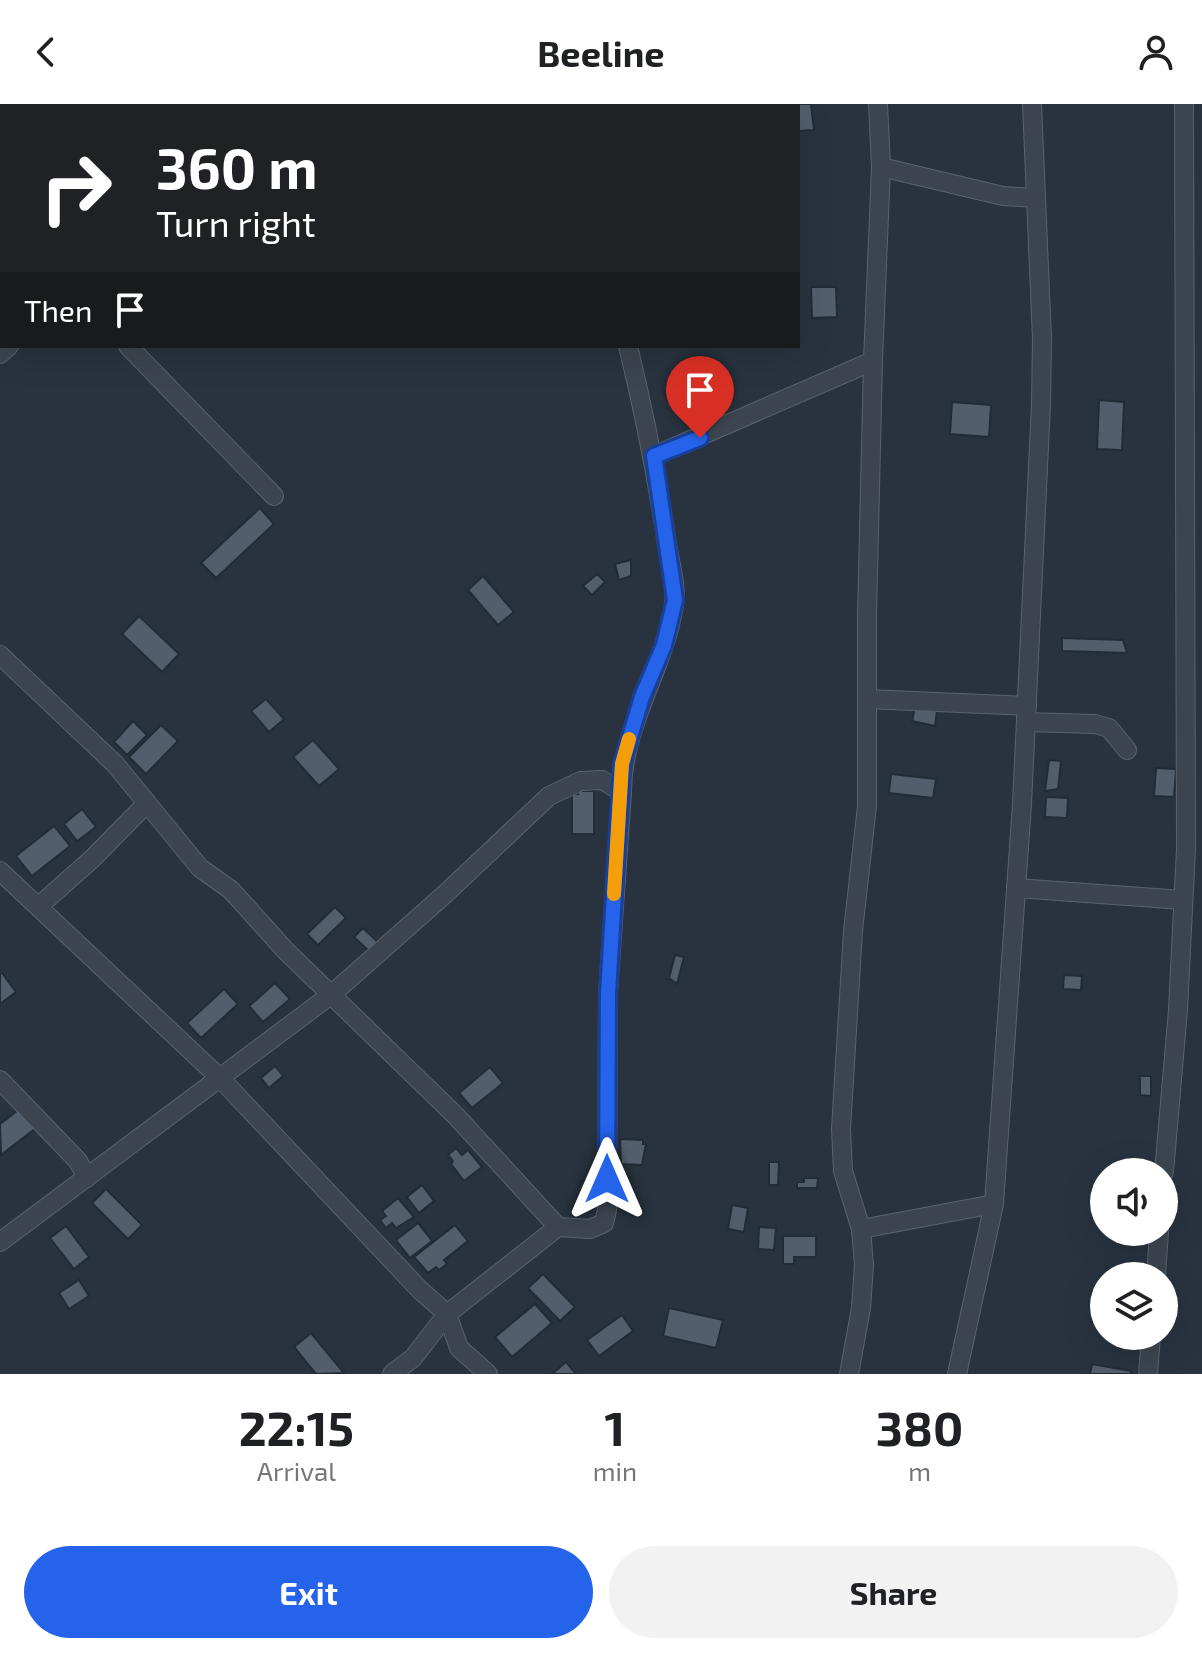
<!DOCTYPE html>
<html lang="en">
<head>
<meta charset="utf-8">
<style>
	:root { --surface:#fff; --page:#f2f2f2; --text:#202124; --muted:#757577; --accent:#2563eb }
	body { margin:0; font-family:"Exo 2",sans-serif; background:var(--page); color:var(--text); height:100vh; display:flex; flex-direction:column; font-size:30px; white-space:nowrap }
	* { box-sizing:border-box; margin:0 }
	p { font-size:26px; color:var(--muted) }
	.icon { flex:none; width:44px; height:44px; fill:none; stroke:currentColor; stroke-width:2; stroke-linecap:round; stroke-linejoin:round }
	.map { position:relative; height:1270px; overflow:hidden }
	.sheet { display:flex; flex-direction:column; background:var(--surface); flex:1 }
	.sheet>* { flex:none }
	.hud { position:absolute; left:0px; top:0px; width:800px; height:244px; box-shadow:0 8px 32px #0002; background:#202124; color:#fff; overflow:hidden }
	.buttons { position:absolute; left:1090px; top:1054px; display:grid; gap:16px }
	.buttons a { display:grid; place-items:center; width:88px; height:88px; border-radius:50%; background:var(--surface); box-shadow:0 8px 32px #0002; font-size:40px }
	.pin { position:absolute; display:grid; place-items:center; width:68px; height:68px; color:#fff; margin:-82px -34px; border-radius:50% 50% 50% 0; rotate:-45deg; box-shadow:0 0 8px #0007 }
	.pin .icon { rotate:45deg }
	.me { position:absolute; width:88px; margin:-44px; rotate:0deg; stroke-linejoin:round; filter:drop-shadow(0 0 6px #0008) }
	.turn { display:flex; align-items:center; gap:28px; height:168px; padding:0 24px; font-size:36px }
	.turn .icon { width:104px; height:104px; stroke-width:2.5 }
	.turn b { display:block; font-size:56px; line-height:68px }
	.then { display:flex; align-items:center; height:76px; padding:0 24px; background:#0003; gap:16px; font-size:30px }
	.eta { display:flex; justify-content:space-evenly; align-items:center; height:136px; text-align:center }
	.eta b { font-size:48px; font-weight:700; line-height:56px }
	.action { display:flex; gap:16px; margin-top:auto; padding:16px 24px }
	.action a { flex:1; height:92px; border-radius:48px; background:var(--accent); color:#fff; font-size:32px; font-weight:700; line-height:92px; text-align:center }
	.action a+a { background:var(--page); color:var(--text) }
	header { display:flex; justify-content:space-between; align-items:center; height:104px; padding:0 24px; background:var(--surface); font-size:36px; font-weight:700 }
	.map>svg:first-child { display:block }
	.building { fill:#535e6d; stroke:#222c36; stroke-width:2 }
	.lines { fill:none; stroke-linecap:round; stroke-linejoin:round }
	.minor-casing { stroke:#59636d; stroke-width:20 }
	.minor { stroke:#3c454f; stroke-width:18 }
	.route-casing { stroke:#184099; stroke-width:20 }
	.route { stroke:#2563eb; stroke-width:14 }
	.slow { stroke:#f59e0b; stroke-width:14 }
</style>
</head>
<body>
<header><svg class="icon" aria-label="back" viewBox="0 0 24 24"><path d="M15 5l-7 7 7 7"/></svg>Beeline<svg class="icon" aria-label="person" viewBox="0 0 24 24"><circle cx="12" cy="8" r="4"/><path d="M4 21q1-7 8-7t8 7"/></svg></header>
<div class="map">
<svg width="1202" height="1270" viewBox="0 0 1202 1270">
	<rect width="100%" height="100%" fill="#28333f"/>
	<!-- building -->
	<g class="building">
		<polygon points="789,0 811,0 814,26 798,27 798,2"/>
		<polygon points="811,183 836,183 837,213 812,214"/>
		<polygon points="698,271 707,289 673,306 664,288"/>
		<polygon points="1099,296 1124,298 1122,346 1097,345"/>
		<polygon points="952,298 991,301 989,333 950,330"/>
		<polygon points="260,404 274,420 216,474 201,459"/>
		<polygon points="631,456 631,472 619,476 615,460"/>
		<polygon points="597,470 605,478 592,491 583,482"/>
		<polygon points="483,472 514,508 498,521 468,486"/>
		<polygon points="139,512 179,550 162,568 122,530"/>
		<polygon points="1062,534 1123,536 1127,549 1062,547"/>
		<polygon points="266,595 284,615 269,628 251,607"/>
		<polygon points="915,603 937,607 935,622 912,617"/>
		<polygon points="133,617 147,631 127,651 114,638"/>
		<polygon points="161,621 178,637 146,670 129,653"/>
		<polygon points="313,636 339,665 319,682 293,653"/>
		<polygon points="1049,656 1061,657 1058,685 1045,687"/>
		<polygon points="1156,664 1176,665 1174,693 1154,692"/>
		<polygon points="891,670 936,675 933,694 889,689"/>
		<polygon points="578,687 594,687 594,730 572,730 572,690 578,690"/>
		<polygon points="1046,693 1068,694 1067,714 1045,713"/>
		<polygon points="82,705 96,723 77,737 64,720"/>
		<polygon points="54,722 70,742 32,772 16,752"/>
		<polygon points="335,803 346,814 318,841 307,830"/>
		<polygon points="363,824 380,840 371,849 354,833"/>
		<polygon points="675,851 684,853 677,880 669,874"/>
		<polygon points="2,869 16,888 0,900 0,870"/>
		<polygon points="1064,871 1082,872 1081,886 1063,885"/>
		<polygon points="275,879 290,895 263,918 249,902"/>
		<polygon points="224,885 238,900 201,934 187,919"/>
		<polygon points="275,962 283,972 269,984 261,974"/>
		<polygon points="490,963 503,979 472,1004 459,989"/>
		<polygon points="1140,972 1151,972 1151,992 1140,991"/>
		<polygon points="21,1004 36,1024 1,1051 0,1020"/>
		<polygon points="620,1035 643,1036 643,1040 646,1040 642,1061 621,1060"/>
		<polygon points="456,1044 462,1051 468,1046 482,1063 464,1077 451,1060 453,1057 448,1051"/>
		<polygon points="769,1058 779,1058 778,1081 769,1081"/>
		<polygon points="804,1074 818,1074 817,1084 797,1084 797,1078 804,1078"/>
		<polygon points="422,1081 434,1097 419,1109 407,1093"/>
		<polygon points="106,1085 142,1121 128,1135 92,1099"/>
		<polygon points="398,1094 414,1113 396,1124 392,1119 386,1124 380,1116 386,1112 382,1107"/>
		<polygon points="732,1101 748,1104 744,1128 728,1125"/>
		<polygon points="418,1119 432,1137 410,1154 396,1136"/>
		<polygon points="455,1121 468,1137 444,1156 447,1160 439,1166 436,1163 428,1169 414,1153"/>
		<polygon points="66,1122 89,1153 74,1165 50,1134"/>
		<polygon points="759,1123 776,1124 774,1146 758,1145"/>
		<polygon points="783,1132 816,1132 816,1153 794,1153 794,1160 783,1160"/>
		<polygon points="543,1170 575,1203 560,1217 528,1184"/>
		<polygon points="79,1176 89,1192 69,1205 59,1189"/>
		<polygon points="535,1200 552,1219 512,1253 495,1233"/>
		<polygon points="669,1204 723,1216 716,1244 663,1232"/>
		<polygon points="622,1211 633,1227 599,1252 587,1236"/>
		<polygon points="311,1229 344,1269 316,1270 294,1243"/>
		<polygon points="566,1258 576,1270 552,1270"/>
		<polygon points="1092,1260 1131,1267 1131,1270 1090,1270"/>
	</g>
	<g class="lines">
		<!-- minor casing -->
		<g class="minor-casing">
			<g id="minor">
				<polyline points="578,0 578,2"/>
				<polyline points="363,2 364,0"/>
				<polyline points="881,63 1003,92 1036,94"/>
				<polyline points="0,107 2,109"/>
				<polyline points="128,242 274,392"/>
				<polyline points="0,250 9,242"/>
				<polyline points="873,257 881,63 878,0"/>
				<polyline points="654,352 873,257 867,512 867,702 853,827 841,1025 843,1067 861,1125 864,1161 861,1204 849,1270"/>
				<polyline points="0,551 115,660 200,764 231,786 285,846 455,1011 558,1123"/>
				<polyline points="867,595 1027,602"/>
				<polyline points="1026,618 1095,620 1109,624 1127,646"/>
				<polyline points="0,767 221,975 419,1185 447,1210 459,1244 488,1270"/>
				<polyline points="1016,784 1183,796"/>
				<polyline points="39,802 93,754 147,699"/>
				<polyline points="0,976 78,1057 87,1074"/>
				<polyline points="1164,1068 1178,906 1186,745 1184,0"/>
				<polyline points="861,1125 994,1100"/>
				<path d="M0,1138L332,890L444,791L549,692L581,677L602,676L622,688C622,621 664,566 674,501C677,482 670,459 667,440C657,373 644,308 628,242"/>
				<polyline points="1156,1172 1159,1128"/>
				<polyline points="392,1270 413,1254 447,1210 558,1123 590,1125 604,1119 607,1106 608,889 622,688"/>
				<polyline points="957,1270 994,1100 1022,700 1041,300 1042,235 1032,0"/>
				<polyline points="1148,1270 1151,1232"/>
			</g>
		</g>
		<!-- minor -->
		<use href="#minor" class="minor"/>
	</g>
	<g class="lines">
		<!-- route casing -->
		<g class="route-casing">
			<polyline id="route" points="607,1075 608,889 622,660 642,593 664,541 675,496 654,352 700,334"/>
		</g>
		<!-- route -->
		<use href="#route" class="route"/>
		<!-- slow -->
		<polyline class="slow" points="614,790 622,660 629,635"/>
	</g>
</svg>
<div class="buttons">
<a><svg class="icon" aria-label="sound" viewBox="0 0 24 24"><path d="M4 9h4l5-4v14l-5-4H4zM17 9q2 3 0 6"/></svg></a>
<a><svg class="icon" aria-label="layers" viewBox="0 0 24 24"><path d="M12 4l9 5-9 5-9-5zM3 14l9 5 9-5"/></svg></a>
</div>
<div class="pin" style="left:700px;top:334px;background:#d93025"><svg class="icon" aria-label="arrive" viewBox="0 0 24 24"><path d="M6 21V4h12l-3 4 3 4H6"/></svg></div>
<svg class="me" style="left:607px;top:1075px" viewBox="-20 -20 40 40"><path d="M0-17L14 15 0 8-14 15z" fill="#2563eb" stroke="#fff" stroke-width="4"/></svg>
<div class="hud">
<div class="turn"><svg class="icon" aria-label="right" viewBox="0 0 24 24"><path d="M7 20v-9h11M14 6l5 5-5 5"/></svg><div><b>360 m</b>Turn right</div></div>
<div class="then">Then<svg class="icon" aria-label="arrive" viewBox="0 0 24 24"><path d="M6 21V4h12l-3 4 3 4H6"/></svg></div>
</div>
</div>
<section class="sheet">
<div class="eta">
<div><b>22:15</b><p>Arrival</p></div>
<div><b>1</b><p>min</p></div>
<div><b>380</b><p>m</p></div>
</div>
<div class="action"><a>Exit</a><a>Share</a></div>
</section>
</body>
</html>
